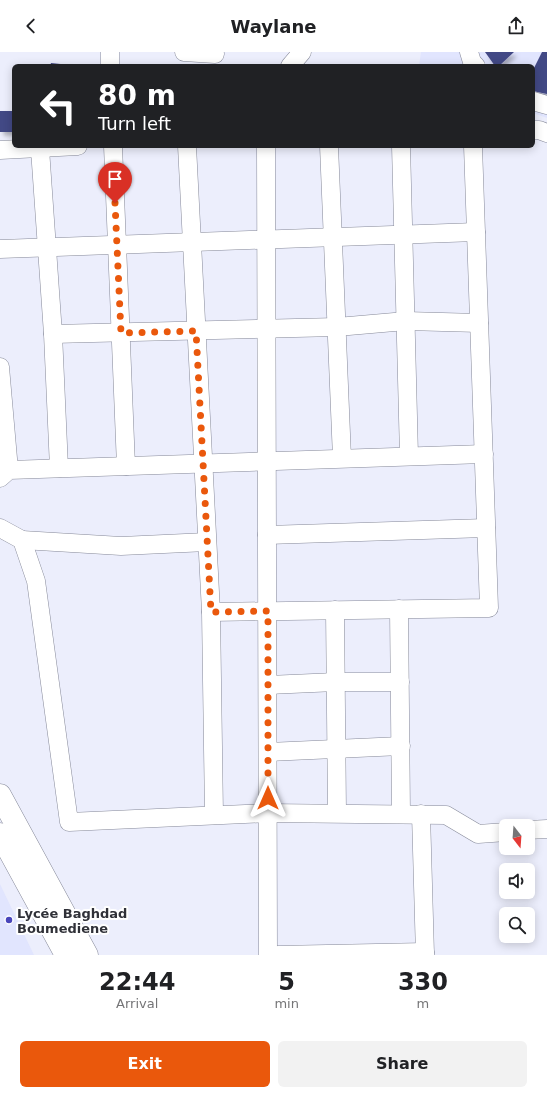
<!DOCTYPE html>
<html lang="en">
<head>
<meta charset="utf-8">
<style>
	:root { --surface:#fff; --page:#f2f2f2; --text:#202124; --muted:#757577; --accent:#ea580c }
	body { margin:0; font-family:"DejaVu Sans",sans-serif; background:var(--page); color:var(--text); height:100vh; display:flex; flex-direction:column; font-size:15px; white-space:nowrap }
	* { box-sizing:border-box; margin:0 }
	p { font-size:13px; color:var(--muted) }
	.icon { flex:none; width:22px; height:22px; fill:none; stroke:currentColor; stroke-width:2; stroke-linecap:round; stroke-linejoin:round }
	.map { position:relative; height:903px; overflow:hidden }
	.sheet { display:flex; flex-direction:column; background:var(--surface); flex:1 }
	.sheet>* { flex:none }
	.top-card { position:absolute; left:12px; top:12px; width:523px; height:84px; border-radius:6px; box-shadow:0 2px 10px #0003; background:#202124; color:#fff; overflow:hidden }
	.needle { width:26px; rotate:163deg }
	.fabs { position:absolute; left:499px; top:767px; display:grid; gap:8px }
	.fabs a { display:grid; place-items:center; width:36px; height:36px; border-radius:6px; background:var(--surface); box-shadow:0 2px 10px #0003; font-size:20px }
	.pin { position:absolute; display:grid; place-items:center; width:34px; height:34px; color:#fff; margin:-41px -17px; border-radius:50% 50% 50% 0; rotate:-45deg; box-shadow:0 0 4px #0007 }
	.pin .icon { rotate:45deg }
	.me { position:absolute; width:44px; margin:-22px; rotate:0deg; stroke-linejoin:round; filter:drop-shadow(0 0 3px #0008) }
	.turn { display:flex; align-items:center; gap:14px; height:84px; padding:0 20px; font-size:18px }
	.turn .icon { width:52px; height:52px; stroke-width:2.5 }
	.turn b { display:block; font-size:28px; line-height:34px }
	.eta { display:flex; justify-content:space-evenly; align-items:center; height:68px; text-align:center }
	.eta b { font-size:24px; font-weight:700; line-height:28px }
	.button { display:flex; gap:8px; margin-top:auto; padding:8px 20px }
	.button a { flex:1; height:46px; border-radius:6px; background:var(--accent); color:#fff; font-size:16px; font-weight:700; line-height:46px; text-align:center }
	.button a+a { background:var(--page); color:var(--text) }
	header { display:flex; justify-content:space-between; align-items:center; height:52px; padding:0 20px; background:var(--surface); font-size:18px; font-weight:700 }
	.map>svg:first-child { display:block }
	.built { fill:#e1e5fe }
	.building { fill:#434885; filter:url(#shadow) }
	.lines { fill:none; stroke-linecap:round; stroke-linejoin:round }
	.street-casing { stroke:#868999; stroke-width:19 }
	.secondary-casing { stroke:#868999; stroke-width:23 }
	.street { stroke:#fff; stroke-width:18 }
	.secondary { stroke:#fff; stroke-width:22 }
	.route { stroke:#ea580c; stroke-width:7; stroke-dasharray:0 12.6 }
	.poi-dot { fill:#4945bb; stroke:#fff; stroke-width:1.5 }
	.labels { text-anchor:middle; stroke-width:4; stroke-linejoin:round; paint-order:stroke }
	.poi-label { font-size:13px; font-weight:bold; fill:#303138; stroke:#fff; text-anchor:start }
</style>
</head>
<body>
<header><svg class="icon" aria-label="back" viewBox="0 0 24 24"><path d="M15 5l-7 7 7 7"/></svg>Waylane<svg class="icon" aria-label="share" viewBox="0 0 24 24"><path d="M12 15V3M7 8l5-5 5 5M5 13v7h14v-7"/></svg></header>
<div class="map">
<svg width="547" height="903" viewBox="0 0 547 903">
	<defs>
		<filter id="shadow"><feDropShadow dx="3.5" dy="3.5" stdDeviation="2" flood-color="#0004"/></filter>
	</defs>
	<rect width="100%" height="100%" fill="#eceefc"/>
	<!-- built -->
	<g class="built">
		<polygon points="421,0 547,0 547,66 533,61 533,14 419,14"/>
		<polygon points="0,832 34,903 0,903"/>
	</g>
	<!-- building -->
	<g class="building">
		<polygon points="485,0 514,0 499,14 495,14"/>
		<polygon points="542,0 547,0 547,42 533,39 533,18"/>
		<polygon points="51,11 70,13 70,14 50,14"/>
		<polygon points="121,12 138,13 138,14 121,14"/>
		<rect x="0" y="59" width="14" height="21"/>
	</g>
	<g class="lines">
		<!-- street casing -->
		<g class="street-casing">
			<g id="street">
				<polyline points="110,0 110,14"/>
				<polyline points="184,0 215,2"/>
				<polyline points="469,0 472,10 476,14"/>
				<polyline points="290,14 302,0"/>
				<polyline points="533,49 547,53"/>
				<polyline points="533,78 539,78 547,81"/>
				<polyline points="113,94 126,414"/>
				<polyline points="187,94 211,560 214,763"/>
				<polyline points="266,94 268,903"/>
				<polyline points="329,94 342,406"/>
				<polyline points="401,94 409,404"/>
				<polyline points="40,97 53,282 59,416"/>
				<polyline points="0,98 78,94"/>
				<polyline points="0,197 476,180"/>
				<polyline points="53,282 337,275 406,269 479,271"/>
				<polyline points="0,315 9,418"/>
				<polyline points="0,426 9,418 484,402"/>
				<polyline points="0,476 22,488 36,529 69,770 268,761 446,763 478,782 506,780"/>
				<polyline points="267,483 486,476"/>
				<polyline points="22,488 121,494 207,490"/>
				<polyline points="399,557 401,762"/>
				<polyline points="335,558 337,761"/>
				<polyline points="211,560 489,556 473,94"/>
				<polyline points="268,633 336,630 400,630"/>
				<polyline points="268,700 401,694"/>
				<polyline points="421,762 425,903"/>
				<polyline points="528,778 547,777"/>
				<polyline points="278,903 425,900"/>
			</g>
		</g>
		<!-- secondary casing -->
		<g class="secondary-casing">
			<g id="secondary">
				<polyline points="0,743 87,903"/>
				<polyline points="0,782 66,903"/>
			</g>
		</g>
		<!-- street -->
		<use href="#street" class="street"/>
		<!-- secondary -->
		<use href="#secondary" class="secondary"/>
	</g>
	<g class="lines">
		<!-- route -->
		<polyline class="route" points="115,151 121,281 196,279 211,560 268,559 268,746"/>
	</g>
	<!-- markers -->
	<circle class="poi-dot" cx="9" cy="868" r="4"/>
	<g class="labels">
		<!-- poi labels -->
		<g class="poi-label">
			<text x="17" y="866">Lycée Baghdad<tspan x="17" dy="15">Boumediene</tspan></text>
		</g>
	</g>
</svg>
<div class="fabs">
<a><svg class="needle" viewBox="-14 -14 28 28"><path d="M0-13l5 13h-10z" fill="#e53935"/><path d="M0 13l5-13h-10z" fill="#757577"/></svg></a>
<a><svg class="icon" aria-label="sound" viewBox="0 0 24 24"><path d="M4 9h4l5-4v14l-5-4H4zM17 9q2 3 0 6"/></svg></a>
<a><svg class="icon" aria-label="search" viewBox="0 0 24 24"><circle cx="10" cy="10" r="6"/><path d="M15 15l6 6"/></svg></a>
</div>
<div class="pin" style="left:115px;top:151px;background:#d93025"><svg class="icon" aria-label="arrive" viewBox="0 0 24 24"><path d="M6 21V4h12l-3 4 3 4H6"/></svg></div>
<svg class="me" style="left:268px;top:746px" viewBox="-20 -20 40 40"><path d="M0-17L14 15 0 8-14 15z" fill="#ea580c" stroke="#fff" stroke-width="4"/></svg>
<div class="top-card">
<div class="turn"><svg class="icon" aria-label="left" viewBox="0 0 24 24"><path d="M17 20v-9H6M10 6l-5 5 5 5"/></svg><div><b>80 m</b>Turn left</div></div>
</div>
</div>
<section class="sheet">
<div class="eta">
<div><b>22:44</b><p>Arrival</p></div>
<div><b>5</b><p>min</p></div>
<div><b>330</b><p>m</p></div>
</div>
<div class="button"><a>Exit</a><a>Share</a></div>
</section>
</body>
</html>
